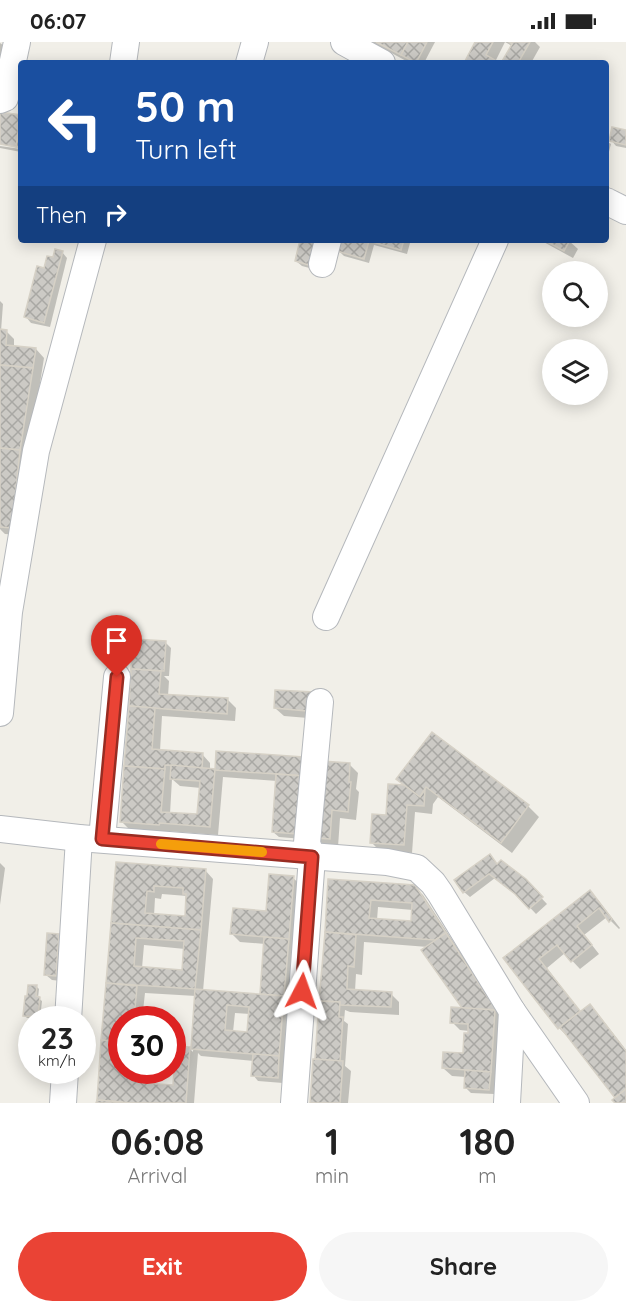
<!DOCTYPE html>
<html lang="en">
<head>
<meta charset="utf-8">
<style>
	:root { --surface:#fff; --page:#f6f6f6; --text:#222; --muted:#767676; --accent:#ea4335 }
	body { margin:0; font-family:Quicksand,sans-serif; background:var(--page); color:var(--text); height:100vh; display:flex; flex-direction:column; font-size:22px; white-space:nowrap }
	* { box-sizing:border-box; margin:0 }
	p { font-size:20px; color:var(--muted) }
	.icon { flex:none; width:33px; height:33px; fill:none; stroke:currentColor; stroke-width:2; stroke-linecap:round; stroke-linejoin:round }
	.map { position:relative; height:1061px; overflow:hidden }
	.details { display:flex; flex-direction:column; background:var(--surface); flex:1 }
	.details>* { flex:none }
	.guide { position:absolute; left:18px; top:18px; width:591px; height:183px; border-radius:6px; box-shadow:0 3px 15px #0003; background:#1a4fa0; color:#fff; overflow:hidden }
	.buttons { position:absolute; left:542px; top:219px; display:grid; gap:12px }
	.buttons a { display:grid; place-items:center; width:66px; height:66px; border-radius:50%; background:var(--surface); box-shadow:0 3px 15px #0003; font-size:30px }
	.speed { position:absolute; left:18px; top:964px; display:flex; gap:12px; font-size:30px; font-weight:700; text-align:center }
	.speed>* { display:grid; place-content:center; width:78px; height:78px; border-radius:50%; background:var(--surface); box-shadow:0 3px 15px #0003; line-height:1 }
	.speed small { font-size:15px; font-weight:400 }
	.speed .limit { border:9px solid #d22; background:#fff; color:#111 }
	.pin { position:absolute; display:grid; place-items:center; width:51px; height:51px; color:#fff; margin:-62px -26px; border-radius:50% 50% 50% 0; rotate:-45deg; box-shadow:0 0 6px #0007 }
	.pin .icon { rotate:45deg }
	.me { position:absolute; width:66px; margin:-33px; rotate:4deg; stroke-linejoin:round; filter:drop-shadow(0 0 4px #0008) }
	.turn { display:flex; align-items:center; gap:21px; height:126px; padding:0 18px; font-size:27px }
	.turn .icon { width:78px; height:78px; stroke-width:2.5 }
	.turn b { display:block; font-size:42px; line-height:51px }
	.then { display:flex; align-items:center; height:57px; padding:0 18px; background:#0003; gap:12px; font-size:22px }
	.eta { display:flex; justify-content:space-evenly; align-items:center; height:102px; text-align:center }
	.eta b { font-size:36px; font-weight:800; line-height:42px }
	.cta { display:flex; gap:12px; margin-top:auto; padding:12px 18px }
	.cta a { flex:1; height:69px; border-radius:36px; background:var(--accent); color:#fff; font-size:24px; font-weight:800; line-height:69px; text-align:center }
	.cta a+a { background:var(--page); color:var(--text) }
	.status { display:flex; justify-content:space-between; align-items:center; height:42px; padding:0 30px; background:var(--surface); direction:ltr }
	.status svg { height:16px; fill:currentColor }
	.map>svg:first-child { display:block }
	.shadow { fill:#0003; fill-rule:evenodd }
	.building { fill:url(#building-cross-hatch); stroke:#d6d1c6; stroke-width:1.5; fill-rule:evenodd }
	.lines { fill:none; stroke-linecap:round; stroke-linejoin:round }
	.minor-casing { stroke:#b5b8bc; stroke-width:28 }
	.minor { stroke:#fff; stroke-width:26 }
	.route-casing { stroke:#982c22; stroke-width:15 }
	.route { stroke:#ea4335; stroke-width:10 }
	.slow { stroke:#f59e0b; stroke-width:10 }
</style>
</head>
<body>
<div class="status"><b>06:07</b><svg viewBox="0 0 49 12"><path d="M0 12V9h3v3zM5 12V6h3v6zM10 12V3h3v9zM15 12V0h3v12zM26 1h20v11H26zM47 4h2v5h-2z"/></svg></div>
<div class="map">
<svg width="626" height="1061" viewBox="0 0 626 1061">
	<defs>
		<pattern id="building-cross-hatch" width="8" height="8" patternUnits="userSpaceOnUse" patternTransform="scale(1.5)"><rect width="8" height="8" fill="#cccac5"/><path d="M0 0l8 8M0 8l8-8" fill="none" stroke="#a9a8a4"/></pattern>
	</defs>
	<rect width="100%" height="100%" fill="#f1efe8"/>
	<!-- shadow -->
	<g class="shadow">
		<polygon points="371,0 435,0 424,21 410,21"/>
		<polygon points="477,0 535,0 540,5 531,21 503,21 512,4 505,0 495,20 497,21 466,21"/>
		<polygon points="0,1 3,3 0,49"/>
		<polygon points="626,90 626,106 616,104 611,98"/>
		<polygon points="606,99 611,102 606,121"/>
		<polygon points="0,104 21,107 21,110 0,106"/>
		<polygon points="302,198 317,228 302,224 296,219"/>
		<polygon points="342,198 406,198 410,201 407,212 374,203 369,221 344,214 339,209"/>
		<polygon points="540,198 568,198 578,207 573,216"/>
		<polygon points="62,210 67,216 50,285 31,281 26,275 45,228"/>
		<polygon points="0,259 3,262 1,289 6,289 14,297 14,305 36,307 44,316 28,417 20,493 5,492 0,487 0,490"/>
		<path d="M135,598L165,600L171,606L169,634H164L169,639L168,654L228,658L236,666L235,679L162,674L160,709L202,712L210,721V728H216L217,711L305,717L308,676L284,674L275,666L313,652L303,797L279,795L273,790L277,739L223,735L218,793L167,789V791L130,788L122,780ZM172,737L180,744L201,746L198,774L170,772Z"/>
		<polygon points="350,723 358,731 356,747 359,750 356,778 340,776 338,805 325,804 316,795"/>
		<polygon points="398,737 528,764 539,775 512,811 438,755 433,762 432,772 415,770 412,811 380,809 371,800 387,774 389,743 406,744"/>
		<polygon points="490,814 498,823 531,845 547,862 536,872 521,856 495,836 470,855 464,850"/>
		<polygon points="0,821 5,826 0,863"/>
		<path d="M117,821L205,828L213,837L203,949L264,954L261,951L265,902L240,900L232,892L268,870L293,836L302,844L283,1041L258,1039L253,1033L254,1019L201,1014L198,1011L194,1061H98ZM162,852L187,854L186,876L154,874L155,856L161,857ZM144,903L185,907L183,930L142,926ZM145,951L196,954L193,1010L190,1007L172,1006V1021H176L174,1045L152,1043L153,1029H122V978H142ZM235,971L250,972L248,991L233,990Z"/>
		<path d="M330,838L414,845L423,853L503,976L499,1037H495L494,1052L471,1051L465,1045L466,1035L452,1034L443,1026L464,1013L469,989L460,988L452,980L465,967L428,905L364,900L362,933L356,932L355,949L391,952L399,960V973L350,970L345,968L344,979L348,982L345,1024L351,1029L348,1061H312L319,1019L317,1017ZM378,865L413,868V880L377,878Z"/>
		<polygon points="590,850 598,858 620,886 619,887 607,875 584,893 599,912 580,927 565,911 547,926 581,971 590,964 598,972 626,1008 626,1061 617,1061 617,1056 567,994 559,986 505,916"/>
		<polygon points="59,893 64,899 61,939 52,938 46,933"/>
		<polygon points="37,945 39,947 38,956 42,959 40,977 27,976 24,973"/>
	</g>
	<!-- building -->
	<g class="building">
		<polygon points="376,0 408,0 401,13"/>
		<polygon points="408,0 427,0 416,21 401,13"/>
		<polygon points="475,0 493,0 486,13 500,21 464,21"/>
		<polygon points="509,0 530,0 518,21 501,21 512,2"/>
		<polygon points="0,70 21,73 16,105 0,102"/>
		<polygon points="21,74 21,106 16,105"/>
		<polygon points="612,85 626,88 626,103 609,99"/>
		<polygon points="300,198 319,198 312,224 295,219"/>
		<polygon points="340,198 404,198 401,208 369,199 364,217 337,209"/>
		<polygon points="544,198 570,198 564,209"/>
		<polygon points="55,207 63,209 44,281 24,275 37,224 44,226 47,214 53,215"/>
		<polygon points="0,287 7,288 6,303 36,306 33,326 0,323"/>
		<polygon points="0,323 33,326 20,408 0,406"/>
		<polygon points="0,406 20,408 12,486 0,485"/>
		<polygon points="133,597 166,599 164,629 131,627"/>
		<polygon points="131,627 161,629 159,652 228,656 227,672 129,664"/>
		<polygon points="275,648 314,650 308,734 215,728 216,709 304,715 307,669 274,666"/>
		<polygon points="129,664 155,666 152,707 203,711 202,726 165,723 165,727 124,724"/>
		<polygon points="432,690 529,763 501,801 426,745 420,755 396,737"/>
		<polygon points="321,719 350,721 349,740 351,740 348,770 332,768 330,797 315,796"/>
		<polygon points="171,723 215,727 210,785 160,781 159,783 120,780 124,724 165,727 161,770 197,772 200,739 170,737"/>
		<polygon points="276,732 302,734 298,792 272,790"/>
		<polygon points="388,742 404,743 420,755 425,747 424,764 407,763 404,803 370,801 372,772 386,773"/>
		<polygon points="490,812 497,822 501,818 526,837 543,855 529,867 515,852 489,832 463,851 454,838"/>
		<path d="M116,820L206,827L201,888L111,881ZM154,844L183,846V852H186L185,874L145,871L147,849L154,850Z"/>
		<polygon points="269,832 294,834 289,897 230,892 233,866 266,869"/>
		<path d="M328,837L415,843L446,891L435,898L325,890ZM371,858L412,861L411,879L369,876Z"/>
		<polygon points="590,848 612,877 609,880 599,866 577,884 592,903 571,920 557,903 539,917 580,969 558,987 503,916"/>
		<path d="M111,881L201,888L195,947L106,941ZM136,896L184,899L182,928L134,924Z"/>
		<polygon points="325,890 356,893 354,925 348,924 347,947 392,950 391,965 340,963 340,960 319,959"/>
		<polygon points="47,891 59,892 56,934 44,933"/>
		<polygon points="446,891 496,968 462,966 421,908"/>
		<polygon points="264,895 289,897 284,954 260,952"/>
		<polygon points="106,941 137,944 134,978 122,978 122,1000 101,998"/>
		<polygon points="28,943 37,943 36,954 40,955 38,975 23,974 25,954 27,954"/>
		<path d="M195,947L284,954L279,1014L191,1007ZM227,963L249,965L247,990L225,988Z"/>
		<polygon points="319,959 340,960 339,975 343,975 340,1019 315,1017"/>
		<polygon points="590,962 626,1009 626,1047 615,1056 560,985"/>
		<polygon points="451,965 495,968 491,1030 442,1026 443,1010 463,1011 464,991 468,991 468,982 450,981"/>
		<polygon points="101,998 122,1000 122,1029 144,1029 143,1041 173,1043 175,1014 172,1014 172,1004 190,1005 186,1061 132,1061 97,1058"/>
		<polygon points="253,1012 279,1014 278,1036 251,1034"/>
		<polygon points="313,1017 343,1019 340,1061 310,1061"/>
		<polygon points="465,1028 491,1030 489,1048 464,1046"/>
		<polygon points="626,1047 626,1061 615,1061 612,1058"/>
		<polygon points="97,1058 122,1060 122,1061 96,1061"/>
	</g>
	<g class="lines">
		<!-- minor casing -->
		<g class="minor-casing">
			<g id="minor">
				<polyline points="344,0 382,21"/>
				<polyline points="123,21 126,0"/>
				<polyline points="249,21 255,0"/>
				<polyline points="0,58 5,56 17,0"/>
				<polyline points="606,159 626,169"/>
				<polyline points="322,222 328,198"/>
				<polyline points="326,575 495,198"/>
				<polyline points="0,671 9,570 36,409 93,198"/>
				<polyline points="0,787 79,796 387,820 417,826 433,841 440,851 512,969 576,1061"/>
				<polyline points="102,797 117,635"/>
				<polyline points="68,978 79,796"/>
				<polyline points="63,1061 65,1029"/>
				<polyline points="294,1061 312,815 307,801 320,660"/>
				<polyline points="507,1061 512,969"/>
			</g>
		</g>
		<!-- minor -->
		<use href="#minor" class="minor"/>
	</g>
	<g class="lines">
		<!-- route casing -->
		<g class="route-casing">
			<polyline id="route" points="117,635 102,797 312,815 302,949"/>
		</g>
		<!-- route -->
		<use href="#route" class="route"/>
		<!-- slow -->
		<polyline class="slow" points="161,802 262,810"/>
	</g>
</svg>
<div class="buttons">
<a><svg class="icon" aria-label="search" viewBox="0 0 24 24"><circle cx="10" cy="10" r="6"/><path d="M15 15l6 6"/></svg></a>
<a><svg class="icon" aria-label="layers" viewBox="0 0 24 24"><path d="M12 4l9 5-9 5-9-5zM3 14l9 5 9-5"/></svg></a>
</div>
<div class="speed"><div>23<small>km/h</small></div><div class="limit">30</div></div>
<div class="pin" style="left:117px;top:635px;background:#d93025"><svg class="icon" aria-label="arrive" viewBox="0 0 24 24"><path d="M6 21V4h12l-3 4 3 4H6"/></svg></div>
<svg class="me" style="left:302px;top:949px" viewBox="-20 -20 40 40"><path d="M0-17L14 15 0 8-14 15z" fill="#ea4335" stroke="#fff" stroke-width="4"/></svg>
<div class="guide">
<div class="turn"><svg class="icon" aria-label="left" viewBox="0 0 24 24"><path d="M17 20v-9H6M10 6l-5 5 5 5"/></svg><div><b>50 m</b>Turn left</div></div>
<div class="then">Then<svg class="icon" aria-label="right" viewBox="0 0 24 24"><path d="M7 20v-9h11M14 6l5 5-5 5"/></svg></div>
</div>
</div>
<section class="details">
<div class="eta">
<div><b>06:08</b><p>Arrival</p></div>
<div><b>1</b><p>min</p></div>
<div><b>180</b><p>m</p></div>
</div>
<div class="cta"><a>Exit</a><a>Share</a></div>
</section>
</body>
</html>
